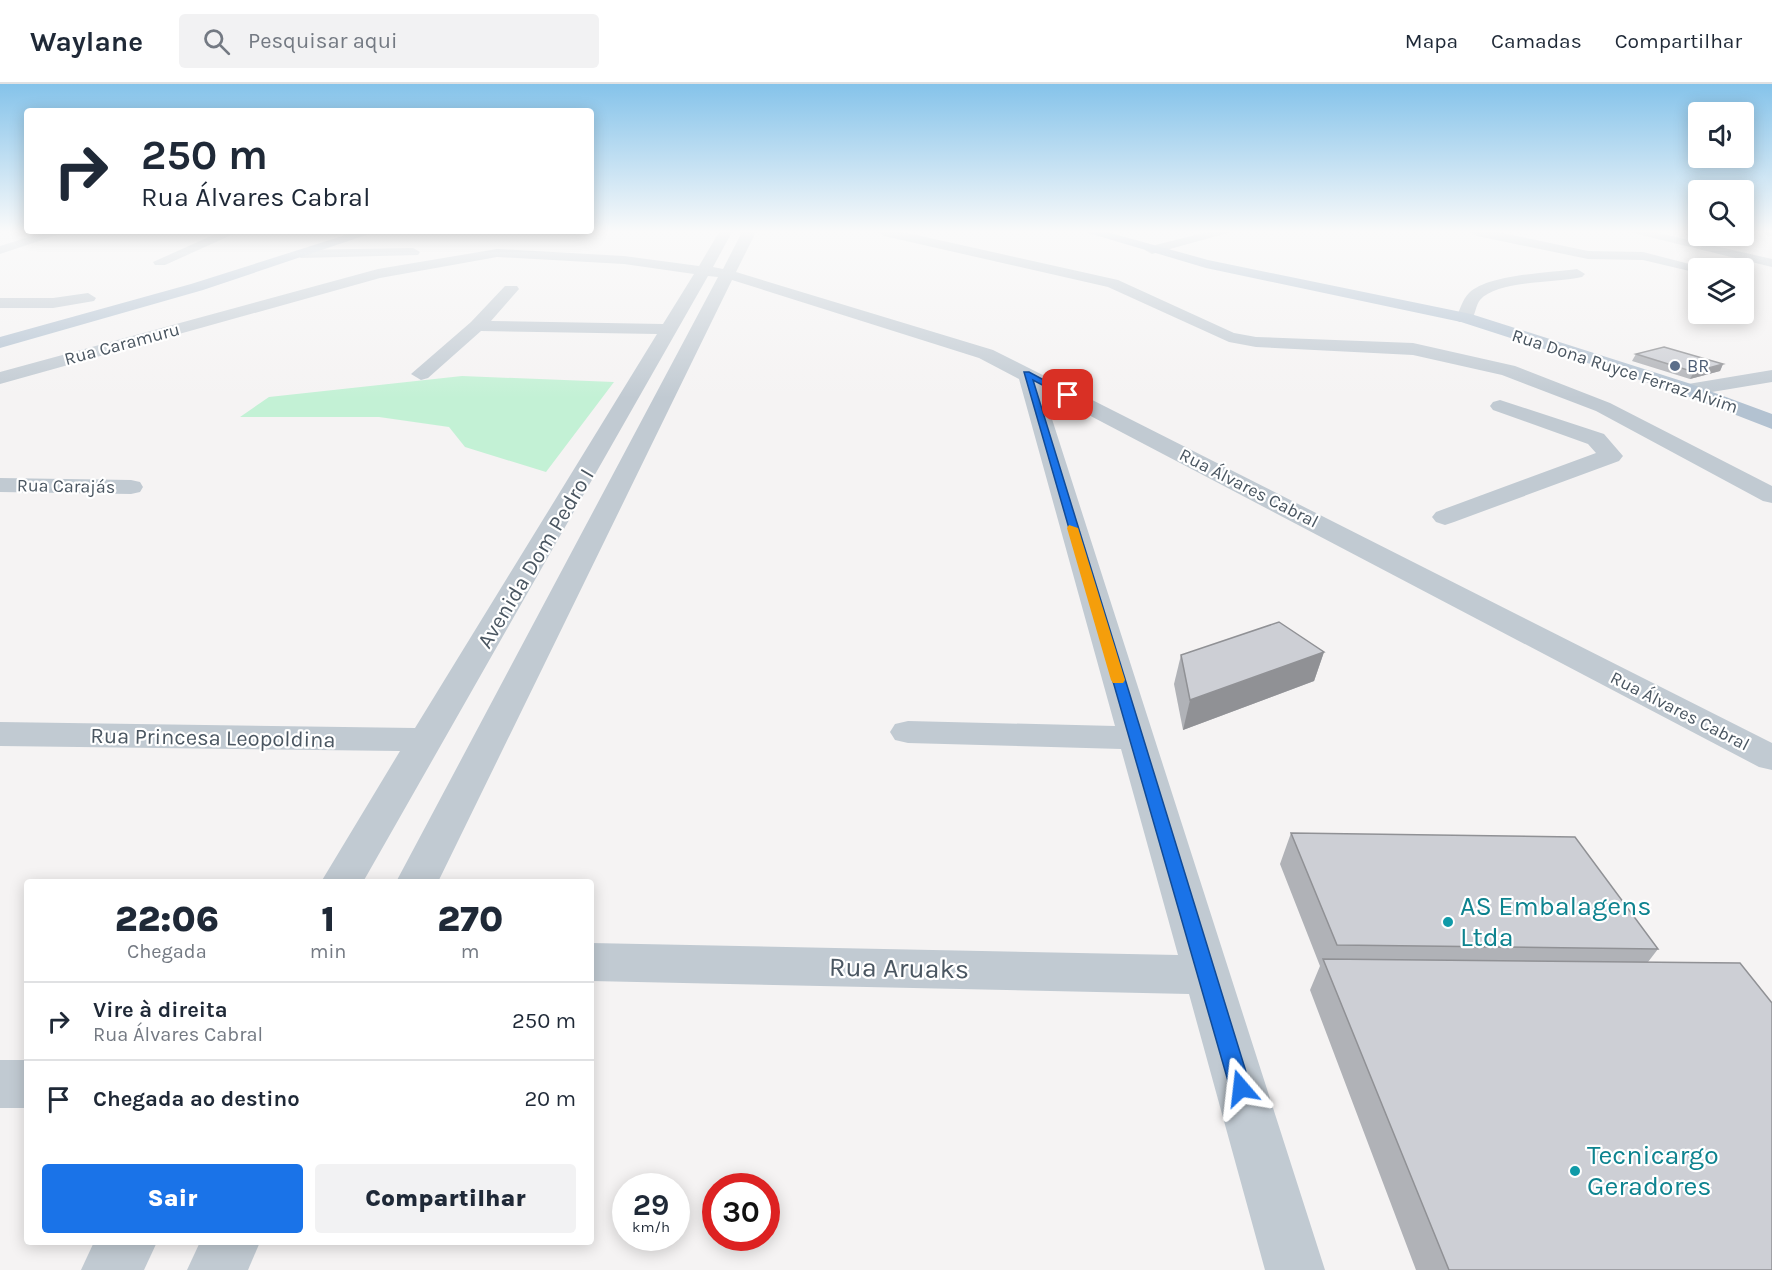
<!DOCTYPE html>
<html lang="pt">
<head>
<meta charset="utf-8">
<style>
	:root { --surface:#fff; --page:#f2f2f3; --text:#1f2937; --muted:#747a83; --line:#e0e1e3; --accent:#1a73e8 }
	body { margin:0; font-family:Karla,sans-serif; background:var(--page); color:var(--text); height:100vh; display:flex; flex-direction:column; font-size:22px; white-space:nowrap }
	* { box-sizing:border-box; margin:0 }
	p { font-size:20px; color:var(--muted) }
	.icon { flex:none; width:33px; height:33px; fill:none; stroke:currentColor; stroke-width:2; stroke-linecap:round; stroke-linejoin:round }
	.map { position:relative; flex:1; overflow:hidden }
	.panel { position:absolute; left:24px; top:795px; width:570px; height:366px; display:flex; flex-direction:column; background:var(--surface); border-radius:6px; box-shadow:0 3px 15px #0003 }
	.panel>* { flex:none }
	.hud { position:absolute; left:24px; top:24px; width:570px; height:126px; border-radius:6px; box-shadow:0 3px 15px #0003; background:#fff; color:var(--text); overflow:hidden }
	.tools { position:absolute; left:1688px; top:18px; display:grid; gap:12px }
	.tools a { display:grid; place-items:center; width:66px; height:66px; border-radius:6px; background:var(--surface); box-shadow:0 3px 15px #0003; font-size:30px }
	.speed { position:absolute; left:612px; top:1089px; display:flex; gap:12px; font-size:30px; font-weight:700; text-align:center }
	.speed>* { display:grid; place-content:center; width:78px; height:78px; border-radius:50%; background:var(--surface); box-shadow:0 3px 15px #0003; line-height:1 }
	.speed small { font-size:15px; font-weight:400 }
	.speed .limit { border:9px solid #d22; background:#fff; color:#111 }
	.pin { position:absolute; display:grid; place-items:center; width:51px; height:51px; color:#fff; margin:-26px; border-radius:12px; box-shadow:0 3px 9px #0006 }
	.me { position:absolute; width:66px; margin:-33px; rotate:343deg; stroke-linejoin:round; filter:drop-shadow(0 0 4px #0008) }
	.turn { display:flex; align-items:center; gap:21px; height:126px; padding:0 18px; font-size:27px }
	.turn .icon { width:78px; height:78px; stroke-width:2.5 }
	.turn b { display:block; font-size:42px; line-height:51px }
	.eta { display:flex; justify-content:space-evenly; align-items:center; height:102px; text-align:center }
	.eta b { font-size:36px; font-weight:800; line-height:42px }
	.button { display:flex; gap:12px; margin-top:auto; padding:12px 18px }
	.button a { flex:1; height:69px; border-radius:6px; background:var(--accent); color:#fff; font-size:24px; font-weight:800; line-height:69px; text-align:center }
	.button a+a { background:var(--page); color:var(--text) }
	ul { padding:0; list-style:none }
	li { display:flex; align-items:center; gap:18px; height:78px; padding:0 18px; border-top:2px solid var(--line) }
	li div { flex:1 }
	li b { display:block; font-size:22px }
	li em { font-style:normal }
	header { display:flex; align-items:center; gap:36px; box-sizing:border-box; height:84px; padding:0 30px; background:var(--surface); border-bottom:2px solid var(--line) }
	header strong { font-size:28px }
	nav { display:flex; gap:33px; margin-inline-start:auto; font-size:21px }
	.search { width:420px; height:54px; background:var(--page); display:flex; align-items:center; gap:15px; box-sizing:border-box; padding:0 21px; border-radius:6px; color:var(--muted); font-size:22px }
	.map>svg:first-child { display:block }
	.green { fill:#c3f1d5 }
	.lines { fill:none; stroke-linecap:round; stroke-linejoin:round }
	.minor { fill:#c1cad2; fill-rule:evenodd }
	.major { fill:#b3c2d1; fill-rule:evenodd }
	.wall { fill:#b0b2b7 }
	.shaded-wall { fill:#909195 }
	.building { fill:#cdcfd5; stroke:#909195; stroke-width:1.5 }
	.route { fill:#1a73e8; stroke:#114b97; stroke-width:1.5 }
	.slow { fill:#f59e0b }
	.service-dot { fill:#5c6f8a; stroke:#fff; stroke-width:2 }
	.culture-dot { fill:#0f9aa8; stroke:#fff; stroke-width:2 }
	.labels { text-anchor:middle; stroke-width:4.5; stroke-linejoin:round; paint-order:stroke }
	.far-street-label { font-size:18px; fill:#4a5661; stroke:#fff }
	.far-service-label { font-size:18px; fill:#4e5e75; stroke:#fff; text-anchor:start }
	.street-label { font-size:22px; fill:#4a5661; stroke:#fff }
	.near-culture-label { font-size:27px; fill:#0d838f; stroke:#fff; text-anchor:start }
	.near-street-label { font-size:27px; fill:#4a5661; stroke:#fff }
</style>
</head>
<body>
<header>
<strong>Waylane</strong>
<div class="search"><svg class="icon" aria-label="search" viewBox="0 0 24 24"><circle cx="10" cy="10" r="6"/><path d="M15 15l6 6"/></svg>Pesquisar aqui</div>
<nav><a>Mapa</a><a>Camadas</a><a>Compartilhar</a></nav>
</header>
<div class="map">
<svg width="1772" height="1186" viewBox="0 0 1772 1186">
	<rect width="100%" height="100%" fill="#f5f3f3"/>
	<!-- green -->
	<polygon class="green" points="462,292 614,298 546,388 465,363 449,343 379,333 240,333 269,313"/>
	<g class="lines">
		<!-- minor -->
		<g class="minor">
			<polygon points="45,148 66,148 0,170 0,162"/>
			<polygon points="220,148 238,148 165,181 155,181 153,178"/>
			<polygon points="719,148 732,148 713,183 723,185 742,148 756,148 736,188 993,266 1772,659 1772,686 1759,683 1043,307 1325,1186 1265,1186 1189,910 591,897 591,859 1178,871 1121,665 908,659 895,656 890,648 895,640 908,637 1115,642 1019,295 979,274 732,196 438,798 396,798 718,193 708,192 363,798 321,798 400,667 0,662 0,638 415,644 657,250 481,247 428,294 421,296 411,290 471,238 505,202 517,202 519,205 491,237 663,240 694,190 624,180 497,173 380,194 0,300 0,288 378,185 497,165 624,172 699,182"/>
			<polygon points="878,148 903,148 1118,196 1234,249 1256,253 1413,259 1515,282 1610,319 1772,402 1772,419 1763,417 1596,327 1502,291 1413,271 1256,263 1229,258 1108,203 884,152"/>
			<polygon points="1208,148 1231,148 1152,170 1145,166 1147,163"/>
			<polygon points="1471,148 1498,148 1588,167 1643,168 1705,184 1698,184 1698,189 1643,176 1588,175 1477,152"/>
			<polygon points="1629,148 1654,148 1772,175 1772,183"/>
			<polygon points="1765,148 1772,148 1772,152 1766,151"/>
			<polygon points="413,164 420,168 418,171 301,174 294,170 301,166"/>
			<path d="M1577,185L1585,190L1582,193C1558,199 1497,196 1480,216C1476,221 1475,231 1471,238H1459L1456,234C1460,226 1462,216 1469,209C1489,190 1550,189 1577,185Z"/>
			<polygon points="88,209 96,214 94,217 53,224 0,224 0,214 53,214"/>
			<polygon points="1772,286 1772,298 1688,312 1681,310 1678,306 1681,302 1688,300"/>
			<polygon points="1500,316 1604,350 1623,372 1619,377 1454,438 1445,441 1436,438 1432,433 1436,428 1596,369 1588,360 1493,326 1490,322 1493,318"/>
			<polygon points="0,394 131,396 140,398 143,403 140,408 131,410 0,408"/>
			<rect x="0" y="976" width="27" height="48"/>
			<polygon points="94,1158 157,1158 144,1186 81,1186"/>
			<polygon points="200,1158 260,1158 248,1186 187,1186"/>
		</g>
		<!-- major -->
		<g class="major">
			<polygon points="355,148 375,148 203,206 0,264 0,253 191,200"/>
			<polygon points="1085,148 1107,148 1208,176 1471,230 1688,299 1772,330 1772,345 1674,307 1461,238 1206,184"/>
		</g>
	</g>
	<!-- wall -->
	<g class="wall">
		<polygon points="1636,270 1723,280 1720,287 1690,295 1632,277"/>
		<polygon points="1324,568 1314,597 1183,646 1174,600 1181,571"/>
		<polygon points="1291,749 1658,865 1648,878 1772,1186 1416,1186 1310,906 1320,882 1280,780"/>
	</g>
	<!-- shaded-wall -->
	<g class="shaded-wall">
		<polygon points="1723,280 1720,287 1690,295 1694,288"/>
		<polygon points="1324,568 1314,597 1183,646 1190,616"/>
	</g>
	<!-- building -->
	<g class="building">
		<polygon points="1664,263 1723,280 1694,288 1636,270"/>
		<polygon points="1279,538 1324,568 1190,616 1181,571"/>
		<polygon points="1291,749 1575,753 1658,865 1337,861"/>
		<polygon points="1323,875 1740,879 1772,919 1772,1186 1449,1186"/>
	</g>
	<!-- sky -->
	<linearGradient id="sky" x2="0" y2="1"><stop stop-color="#85c3ea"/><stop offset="0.47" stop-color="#fafafa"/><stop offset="1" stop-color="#fafafa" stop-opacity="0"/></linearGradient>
	<rect width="1772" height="314" fill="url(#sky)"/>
	<!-- route -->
	<polygon class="route" points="1024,288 1029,288 1072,311 1065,313 1033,296 1251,1004 1248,1011 1241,1014 1233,1011 1230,1004"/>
	<!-- slow -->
	<polygon class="slow" points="1069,441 1078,444 1125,596 1123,599 1113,599 1111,596 1067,444"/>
	<!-- markers -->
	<circle class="service-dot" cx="1675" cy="282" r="6"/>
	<g class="culture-dot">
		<circle cx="1448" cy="838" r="6"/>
		<circle cx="1575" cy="1087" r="6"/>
	</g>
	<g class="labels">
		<!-- far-street labels -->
		<g class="far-street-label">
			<text transform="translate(122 260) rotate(-15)" y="6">Rua Caramuru</text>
			<text transform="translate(1625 287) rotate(18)" y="6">Rua Dona Ruyce Ferraz Alvim</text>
			<text transform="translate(66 402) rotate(1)" y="6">Rua Carajás</text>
			<text transform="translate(1249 404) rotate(27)" y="6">Rua Álvares Cabral</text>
			<text transform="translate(1680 627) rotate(27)" y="6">Rua Álvares Cabral</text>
		</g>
		<!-- far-service labels -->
		<g class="far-service-label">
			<text x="1687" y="288">BR</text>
		</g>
		<!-- street labels -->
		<g class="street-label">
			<text transform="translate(535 474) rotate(-59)" y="8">Avenida Dom Pedro I</text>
			<text transform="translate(213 653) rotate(1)" y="8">Rua Princesa Leopoldina</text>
		</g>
		<!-- near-culture labels -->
		<g class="near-culture-label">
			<text x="1460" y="831">AS Embalagens<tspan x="1460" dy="31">Ltda</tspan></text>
			<text x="1587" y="1080">Tecnicargo<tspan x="1587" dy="31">Geradores</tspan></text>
		</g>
		<!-- near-street labels -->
		<g class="near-street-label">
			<text transform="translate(899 884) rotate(1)" y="9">Rua Aruaks</text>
		</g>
	</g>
</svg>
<div class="tools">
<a><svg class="icon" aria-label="sound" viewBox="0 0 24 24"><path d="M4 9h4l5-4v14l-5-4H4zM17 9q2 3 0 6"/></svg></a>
<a><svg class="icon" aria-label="search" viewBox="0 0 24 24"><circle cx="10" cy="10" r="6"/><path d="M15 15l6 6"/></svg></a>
<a><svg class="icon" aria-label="layers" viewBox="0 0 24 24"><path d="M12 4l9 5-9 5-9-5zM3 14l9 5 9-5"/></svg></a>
</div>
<div class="speed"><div>29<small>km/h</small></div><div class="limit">30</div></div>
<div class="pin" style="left:1068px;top:311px;background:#d93025"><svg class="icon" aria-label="arrive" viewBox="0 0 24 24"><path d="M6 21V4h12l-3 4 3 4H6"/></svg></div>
<svg class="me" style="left:1241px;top:1004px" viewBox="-20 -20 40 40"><path d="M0-17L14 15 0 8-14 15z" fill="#1a73e8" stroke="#fff" stroke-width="4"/></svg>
<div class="hud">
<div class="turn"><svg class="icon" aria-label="right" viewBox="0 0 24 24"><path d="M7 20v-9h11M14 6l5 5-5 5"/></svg><div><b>250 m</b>Rua Álvares Cabral</div></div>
</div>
<section class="panel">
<div class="eta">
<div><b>22:06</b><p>Chegada</p></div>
<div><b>1</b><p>min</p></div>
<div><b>270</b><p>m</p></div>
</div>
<ul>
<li><svg class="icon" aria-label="right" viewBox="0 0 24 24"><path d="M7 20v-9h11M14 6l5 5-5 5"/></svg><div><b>Vire à direita</b><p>Rua Álvares Cabral</p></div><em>250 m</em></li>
<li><svg class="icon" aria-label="arrive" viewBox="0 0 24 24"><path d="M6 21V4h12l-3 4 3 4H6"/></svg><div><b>Chegada ao destino</b></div><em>20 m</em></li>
</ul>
<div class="button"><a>Sair</a><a>Compartilhar</a></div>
</section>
</div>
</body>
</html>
